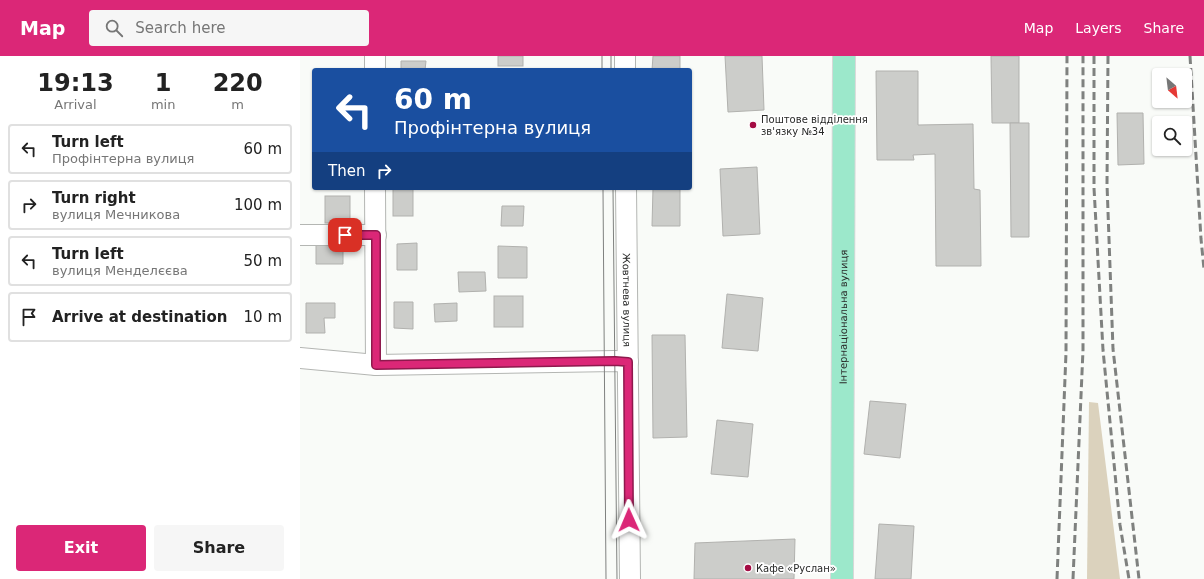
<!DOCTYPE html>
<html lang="en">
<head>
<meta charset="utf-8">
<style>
	:root { --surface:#fff; --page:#f6f6f6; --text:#222; --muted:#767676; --line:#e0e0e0; --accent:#db2777 }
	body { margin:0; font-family:"DejaVu Sans",sans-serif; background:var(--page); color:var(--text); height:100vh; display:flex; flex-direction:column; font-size:15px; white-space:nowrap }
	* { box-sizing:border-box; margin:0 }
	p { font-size:13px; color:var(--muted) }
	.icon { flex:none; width:22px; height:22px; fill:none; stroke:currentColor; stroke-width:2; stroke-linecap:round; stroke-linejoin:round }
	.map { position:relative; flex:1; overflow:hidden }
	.details { display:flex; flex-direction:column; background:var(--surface); width:300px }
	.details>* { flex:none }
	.top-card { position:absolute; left:12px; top:12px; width:380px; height:122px; border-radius:4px; box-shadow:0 1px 3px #0004; background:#1a4fa0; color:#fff; overflow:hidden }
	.needle { width:26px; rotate:152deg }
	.fabs { position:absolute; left:852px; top:12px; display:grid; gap:8px }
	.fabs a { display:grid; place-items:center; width:40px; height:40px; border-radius:4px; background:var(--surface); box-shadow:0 1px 3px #0004; font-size:20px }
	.pin { position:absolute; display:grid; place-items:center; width:34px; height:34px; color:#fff; margin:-17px; border-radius:8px; box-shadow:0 2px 6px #0006 }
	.me { position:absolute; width:44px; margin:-22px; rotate:359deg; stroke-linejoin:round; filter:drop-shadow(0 0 3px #0008) }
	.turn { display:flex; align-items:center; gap:14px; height:84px; padding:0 16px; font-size:18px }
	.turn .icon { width:52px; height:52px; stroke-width:2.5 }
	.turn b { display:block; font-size:28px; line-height:34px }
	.then { display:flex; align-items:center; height:38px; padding:0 16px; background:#0003; gap:8px; font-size:15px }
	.eta { display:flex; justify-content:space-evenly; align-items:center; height:68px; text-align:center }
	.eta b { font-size:24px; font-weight:700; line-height:28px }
	.primary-button { display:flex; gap:8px; margin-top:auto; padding:8px 16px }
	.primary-button a { flex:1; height:46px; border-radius:4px; background:var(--accent); color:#fff; font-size:16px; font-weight:700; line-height:46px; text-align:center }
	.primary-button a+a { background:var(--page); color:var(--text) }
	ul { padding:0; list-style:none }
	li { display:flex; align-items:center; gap:12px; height:50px; margin:0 8px 6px; padding:0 8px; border:2px solid var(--line); border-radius:4px }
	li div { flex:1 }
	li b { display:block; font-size:15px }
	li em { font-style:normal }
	header { display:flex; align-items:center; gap:24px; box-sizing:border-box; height:56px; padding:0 20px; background:var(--accent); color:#fff }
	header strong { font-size:19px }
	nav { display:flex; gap:22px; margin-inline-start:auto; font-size:14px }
	.search { width:280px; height:36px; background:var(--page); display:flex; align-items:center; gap:10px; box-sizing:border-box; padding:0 14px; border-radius:4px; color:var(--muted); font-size:15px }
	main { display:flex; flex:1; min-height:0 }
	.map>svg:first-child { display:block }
	.green { fill:#dbd2bd }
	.building { fill:#cccdca; stroke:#b1b1ae }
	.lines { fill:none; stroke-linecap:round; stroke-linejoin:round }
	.minor-casing { stroke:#b4b6b3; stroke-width:22 }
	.major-casing { stroke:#d8d8d8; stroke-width:24 }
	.minor { stroke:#fff; stroke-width:20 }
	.major { stroke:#9ce8cb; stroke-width:22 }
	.tram { stroke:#7f817f; stroke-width:1 }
	.rail { stroke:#7f817f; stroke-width:3; stroke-dasharray:8 4; stroke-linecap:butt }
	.route-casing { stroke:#8e194d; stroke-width:10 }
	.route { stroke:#db2777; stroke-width:7 }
	.poi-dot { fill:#a40c44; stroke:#fff; stroke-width:1.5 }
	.labels { text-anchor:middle; stroke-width:3.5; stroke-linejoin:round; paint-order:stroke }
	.poi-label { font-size:10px; fill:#282928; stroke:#fff; text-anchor:start }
	.street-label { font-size:10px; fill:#282928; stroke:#fff }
</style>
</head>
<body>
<header>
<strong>Map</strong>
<div class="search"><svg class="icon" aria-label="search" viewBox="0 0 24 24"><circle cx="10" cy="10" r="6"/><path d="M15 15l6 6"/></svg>Search here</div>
<nav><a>Map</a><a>Layers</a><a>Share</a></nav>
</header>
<main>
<section class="details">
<div class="eta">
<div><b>19:13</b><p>Arrival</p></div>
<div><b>1</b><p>min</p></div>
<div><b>220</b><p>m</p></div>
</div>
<ul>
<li><svg class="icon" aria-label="left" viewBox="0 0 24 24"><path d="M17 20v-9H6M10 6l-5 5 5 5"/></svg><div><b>Turn left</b><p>Профінтерна вулиця</p></div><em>60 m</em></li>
<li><svg class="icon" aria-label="right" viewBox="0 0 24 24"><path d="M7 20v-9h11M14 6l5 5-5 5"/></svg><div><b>Turn right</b><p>вулиця Мечникова</p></div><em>100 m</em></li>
<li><svg class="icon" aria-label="left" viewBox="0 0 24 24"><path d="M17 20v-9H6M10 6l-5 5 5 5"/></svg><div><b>Turn left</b><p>вулиця Менделєєва</p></div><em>50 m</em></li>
<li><svg class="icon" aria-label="arrive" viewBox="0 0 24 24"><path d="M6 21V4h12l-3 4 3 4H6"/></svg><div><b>Arrive at destination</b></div><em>10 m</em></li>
</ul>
<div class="primary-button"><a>Exit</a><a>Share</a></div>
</section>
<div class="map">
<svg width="904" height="523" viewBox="0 0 904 523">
	<rect width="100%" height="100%" fill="#f9fbf8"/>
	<!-- green -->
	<polygon class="green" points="789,346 798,347 820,523 787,523"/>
	<!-- building -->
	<g class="building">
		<rect x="198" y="0" width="25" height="10"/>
		<polygon points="353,0 380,0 380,14 352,14"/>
		<polygon points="425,0 462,0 464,54 428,56"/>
		<polygon points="691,0 719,0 719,67 692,67"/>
		<polygon points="101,5 126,5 125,14 101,14"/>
		<polygon points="576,15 618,15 618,69 673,68 674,133 680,134 681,210 636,210 635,98 613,99 614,104 577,104"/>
		<polygon points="817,57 843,57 844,108 818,109"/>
		<polygon points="710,67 729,67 729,181 711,181"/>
		<polygon points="457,111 460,178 423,180 420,113"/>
		<polygon points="353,132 380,132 380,170 352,170"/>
		<rect x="93" y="133" width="20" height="27"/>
		<rect x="25" y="140" width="25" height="27"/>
		<polygon points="202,150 224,150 223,170 201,170"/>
		<polygon points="16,187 43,188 43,208 16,208"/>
		<polygon points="117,187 117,214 97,214 97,188"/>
		<polygon points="198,190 227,191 227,222 198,222"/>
		<polygon points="158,216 185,216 186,235 159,236"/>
		<polygon points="427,238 463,242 458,295 422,292"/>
		<rect x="194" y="240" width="29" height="31"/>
		<polygon points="94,246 113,246 113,273 94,272"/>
		<polygon points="6,247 35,247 35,262 24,262 25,277 6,277"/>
		<polygon points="157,247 157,265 135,266 134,248"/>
		<polygon points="352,279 385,279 387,381 353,382"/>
		<polygon points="570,345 606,348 600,402 564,398"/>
		<polygon points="417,364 453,368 448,421 411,418"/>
		<polygon points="579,468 614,470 611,523 575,523"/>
		<polygon points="495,483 494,523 394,523 395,487"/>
	</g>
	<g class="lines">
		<!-- minor casing -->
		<g class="minor-casing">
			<g id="minor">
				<polyline points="75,0 75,14"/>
				<polyline points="325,0 325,14"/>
				<polyline points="75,132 76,309"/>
				<path id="s1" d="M326,132L330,523"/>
				<polyline points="0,179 76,179"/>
				<polyline points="0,302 76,309 315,305 328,306"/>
			</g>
		</g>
		<!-- major casing -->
		<g class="major-casing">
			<g id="major">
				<path id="s2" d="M542,523L544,0"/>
			</g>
		</g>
		<!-- minor -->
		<use href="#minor" class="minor"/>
		<!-- major -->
		<use href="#major" class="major"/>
		<!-- tram -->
		<g class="tram">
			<polyline points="302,0 302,14"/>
			<polyline points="311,0 311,14"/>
			<polyline points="303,132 306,523"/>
			<polyline points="313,132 317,523"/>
		</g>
		<!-- rail -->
		<g class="rail">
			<polyline points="794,0 794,132 803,294 820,469 829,523"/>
			<polyline points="808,0 807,128 813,293 839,523"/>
			<polyline points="890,0 901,183 904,213"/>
			<polyline points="757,523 766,297 767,0"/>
			<polyline points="773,523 783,294 783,0"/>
		</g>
	</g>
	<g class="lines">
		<!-- route casing -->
		<g class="route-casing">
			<polyline id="route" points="45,179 76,179 76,309 315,305 328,306 329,464"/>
		</g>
		<!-- route -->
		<use href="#route" class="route"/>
	</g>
	<!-- markers -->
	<g class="poi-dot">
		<circle cx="453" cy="69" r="4"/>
		<circle cx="448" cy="512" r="4"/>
	</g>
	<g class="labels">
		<!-- poi labels -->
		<g class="poi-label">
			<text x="461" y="67">Поштове відділення<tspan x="461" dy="12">зв'язку №34</tspan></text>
			<text x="456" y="516">Кафе «Руслан»</text>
		</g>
		<!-- street labels -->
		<g class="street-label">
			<text dy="4" stroke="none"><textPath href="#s1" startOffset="112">Жовтнева вулиця</textPath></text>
			<text dy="4" stroke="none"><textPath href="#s2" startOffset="262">Інтернаціональна вулиця</textPath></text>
		</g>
	</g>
</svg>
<div class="fabs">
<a><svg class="needle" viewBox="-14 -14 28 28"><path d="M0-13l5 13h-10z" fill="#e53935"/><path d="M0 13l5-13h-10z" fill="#767676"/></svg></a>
<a><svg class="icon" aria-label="search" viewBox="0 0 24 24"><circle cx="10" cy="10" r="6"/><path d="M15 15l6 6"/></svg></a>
</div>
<div class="pin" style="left:45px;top:179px;background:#d93025"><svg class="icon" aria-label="arrive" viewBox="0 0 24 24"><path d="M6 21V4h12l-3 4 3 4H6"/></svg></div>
<svg class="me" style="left:329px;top:464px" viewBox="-20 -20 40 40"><path d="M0-17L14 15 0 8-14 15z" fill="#db2777" stroke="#fff" stroke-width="4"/></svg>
<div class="top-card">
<div class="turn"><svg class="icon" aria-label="left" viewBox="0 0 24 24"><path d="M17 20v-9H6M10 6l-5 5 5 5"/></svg><div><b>60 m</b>Профінтерна вулиця</div></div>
<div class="then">Then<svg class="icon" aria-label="right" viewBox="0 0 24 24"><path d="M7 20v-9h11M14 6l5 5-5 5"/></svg></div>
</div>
</div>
</main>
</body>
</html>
